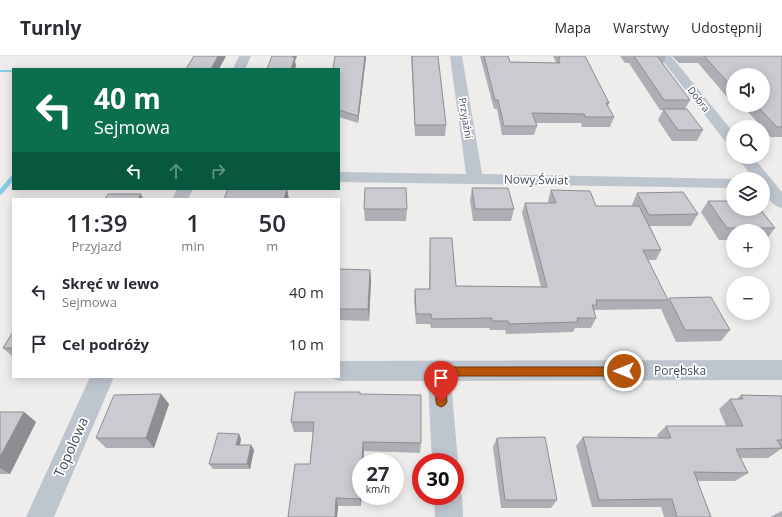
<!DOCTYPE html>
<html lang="pl">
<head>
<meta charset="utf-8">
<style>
	:root { --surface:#fff; --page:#f2f2f3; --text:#2b2b33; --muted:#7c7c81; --line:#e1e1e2 }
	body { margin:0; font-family:"Open Sans",sans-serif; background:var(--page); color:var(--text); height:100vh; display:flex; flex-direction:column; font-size:15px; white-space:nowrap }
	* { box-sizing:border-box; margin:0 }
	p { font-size:13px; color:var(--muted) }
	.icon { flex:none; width:22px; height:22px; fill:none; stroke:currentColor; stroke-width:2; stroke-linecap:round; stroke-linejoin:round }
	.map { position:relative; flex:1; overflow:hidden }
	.sheet { position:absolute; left:12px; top:142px; width:328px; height:180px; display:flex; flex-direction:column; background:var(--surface); border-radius:0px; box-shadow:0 2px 10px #0003 }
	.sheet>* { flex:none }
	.top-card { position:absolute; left:12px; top:12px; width:328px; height:122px; border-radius:0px; box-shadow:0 2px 10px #0003; background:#0b6e4f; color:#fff; overflow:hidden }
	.tools { position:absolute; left:726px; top:12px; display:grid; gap:8px }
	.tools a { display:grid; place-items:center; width:44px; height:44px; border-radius:50%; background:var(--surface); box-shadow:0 2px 10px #0003; font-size:20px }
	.speed { position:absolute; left:352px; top:397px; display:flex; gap:8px; font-size:20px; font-weight:700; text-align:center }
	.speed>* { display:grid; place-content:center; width:52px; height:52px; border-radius:50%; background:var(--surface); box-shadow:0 2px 10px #0003; line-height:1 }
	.speed small { font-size:10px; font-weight:400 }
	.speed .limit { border:6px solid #d22; background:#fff; color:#111 }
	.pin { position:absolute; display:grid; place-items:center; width:34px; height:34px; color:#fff; margin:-41px -17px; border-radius:50% 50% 50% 0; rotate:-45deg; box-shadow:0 0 4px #0007 }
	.pin .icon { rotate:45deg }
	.me { position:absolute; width:44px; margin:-22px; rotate:270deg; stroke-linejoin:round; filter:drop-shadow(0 0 3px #0008) }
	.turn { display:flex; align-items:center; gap:14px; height:84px; padding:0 16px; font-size:18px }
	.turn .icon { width:52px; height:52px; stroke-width:2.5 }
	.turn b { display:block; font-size:28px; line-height:34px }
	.lanes { display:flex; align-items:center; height:38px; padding:0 16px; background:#0003; justify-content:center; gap:20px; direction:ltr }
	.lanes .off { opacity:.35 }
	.eta { display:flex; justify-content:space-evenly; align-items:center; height:68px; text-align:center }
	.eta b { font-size:24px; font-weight:600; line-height:28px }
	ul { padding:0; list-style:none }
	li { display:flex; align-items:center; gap:12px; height:52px; padding:0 16px }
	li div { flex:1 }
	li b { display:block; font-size:15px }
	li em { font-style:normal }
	header { display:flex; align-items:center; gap:24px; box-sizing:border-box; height:56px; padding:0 20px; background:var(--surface); border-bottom:1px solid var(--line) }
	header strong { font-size:19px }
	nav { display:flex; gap:22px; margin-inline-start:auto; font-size:14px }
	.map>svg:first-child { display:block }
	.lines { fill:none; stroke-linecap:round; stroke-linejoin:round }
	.stream { fill:#88cee9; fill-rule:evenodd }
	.street { fill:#bdc5ce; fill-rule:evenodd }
	.wall { fill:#adafb4 }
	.shaded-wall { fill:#8d8e92 }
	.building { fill:#c9cbd1; stroke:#8d8e92 }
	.route { fill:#b45309; stroke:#753606 }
	.labels { text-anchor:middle; stroke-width:3.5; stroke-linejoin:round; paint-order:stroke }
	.far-street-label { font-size:10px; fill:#454e59; stroke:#fff }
	.street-label { font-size:12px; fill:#454e59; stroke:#fff }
	.near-street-label { font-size:14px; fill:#454e59; stroke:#fff }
</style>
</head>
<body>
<header>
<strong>Turnly</strong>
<nav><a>Mapa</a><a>Warstwy</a><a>Udostępnij</a></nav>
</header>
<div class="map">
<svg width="782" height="461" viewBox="0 0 782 461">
	<rect width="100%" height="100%" fill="#efecec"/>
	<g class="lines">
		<!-- stream -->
		<g class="stream">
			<rect x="0" y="14" width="13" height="2"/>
			<polygon points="13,119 13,125 2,138 0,139 0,133 11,120"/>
		</g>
		<!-- street -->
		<g class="street">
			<polygon points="239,0 251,0 245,13 233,13"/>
			<polygon points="450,0 462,0 482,118 737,123 733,123 733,132 339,126 339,116 466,118"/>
			<polygon points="659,0 671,0 733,76 733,90 728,89"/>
			<path d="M737,101H753L782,136V152C769,149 763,135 763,123H754Z"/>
			<polygon points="177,133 193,133 188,143 172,143"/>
			<polygon points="782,304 782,324 451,325 458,406 455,413 455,406 432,406 428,325 339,325 330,321 339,321 339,305"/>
			<polygon points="90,321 114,321 54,461 26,461"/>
			<polygon points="455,429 458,430 462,440 463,461 435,461 434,440 455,440"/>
		</g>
	</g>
	<!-- wall -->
	<g class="wall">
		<polygon points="335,0 366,0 358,67 339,61 339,13"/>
		<polygon points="411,0 438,0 446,69 445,80 415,80"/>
		<polygon points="480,0 508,0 510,6 556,7 553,0 585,0 609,47 608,50 614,61 610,71 582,71 581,67 535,67 537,70 534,79 502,79 497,53 494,53"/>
		<polygon points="620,0 666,0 663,8 662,8 690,44 685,53 703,74 697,85 672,85 658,64 663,54 660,54 629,7 625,7"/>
		<polygon points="672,0 782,0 782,81 770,81 763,73 763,71 762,71 746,54 738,54 734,49 763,49 733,19 733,48 698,7 679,7"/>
		<polygon points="472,132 514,153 511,165 473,165 470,144"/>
		<polygon points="551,134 596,150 633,150 632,149 637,137 698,158 691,170 650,170 661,194 656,204 648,204 668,244 669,242 730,274 721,285 676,286 661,253 595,254 594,256 596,262 591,272 575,272 573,276 506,278 505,274 490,274 489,272 431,272 430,268 416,268 414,243 415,233 429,233 430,192 430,182 456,230 541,231 522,157 525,147 549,147 548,145"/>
		<polygon points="708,145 775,172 766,184 763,184 763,175 733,175 733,184 719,184 701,156"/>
		<polygon points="364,153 407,153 406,165 365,165"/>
		<polygon points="339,213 370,214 371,225 369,265 339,264"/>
		<polygon points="13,276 13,301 3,292"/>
		<polygon points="161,338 169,348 154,392 106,392 96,382"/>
		<polygon points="360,338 421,387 420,397 364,395 361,450 338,450 337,461 288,461 310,408 313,376 294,376 291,366"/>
		<polygon points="741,339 782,340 782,393 781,393 768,402 740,402 748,417 735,425 697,425 711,461 664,461 661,451 592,451 576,390 583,381 658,382 657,379 666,370 726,370 719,353 730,343 737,343"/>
		<polygon points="0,356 24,356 36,366 10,418 0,418"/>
		<polygon points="239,378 241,383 240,389 251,389 254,394 250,413 213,413 209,408"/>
		<polygon points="497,382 557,444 551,452 501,452 493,391"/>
		<polygon points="782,455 782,461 770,461"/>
	</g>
	<!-- shaded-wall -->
	<g class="shaded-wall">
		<polygon points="218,0 226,0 219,13 211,13"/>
		<polygon points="293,0 297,0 295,5 296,10 295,13 291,13"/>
		<polygon points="365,0 366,0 366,2 358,67 358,60"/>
		<polygon points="287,133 289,143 284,143"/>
		<polygon points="141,138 143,143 138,143"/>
		<polygon points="370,214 371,225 369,265 368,253"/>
		<polygon points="161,338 169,348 154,392 146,382"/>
		<polygon points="24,356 36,366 10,418 0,412 0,401"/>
		<polygon points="239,378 241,383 239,394 236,389"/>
		<polygon points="363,386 364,395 363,406 362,406"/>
		<polygon points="251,389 254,394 250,413 247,408"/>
		<polygon points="361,418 361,450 360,443"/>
		<polygon points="336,442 338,450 337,461 335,461"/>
	</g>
	<!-- building -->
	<g class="building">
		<polygon points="194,0 218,0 211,13 186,13"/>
		<polygon points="272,0 293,0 292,1 295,1 291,13 267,13"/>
		<polygon points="335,0 365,0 358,60 339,54 339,13 333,13"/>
		<polygon points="412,0 438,0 446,69 415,69"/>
		<polygon points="484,0 508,0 510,6 560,7 558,3 560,3 559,0 585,0 609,47 606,47 614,61 585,61 584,58 532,57 537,70 504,70 498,44 495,44"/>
		<polygon points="634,0 657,0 690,44 664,44"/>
		<polygon points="704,0 782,0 782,71 777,71 756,49 763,49 763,19 733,19 733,32"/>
		<polygon points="663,53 687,53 703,74 678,74"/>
		<polygon points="365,132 406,132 407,153 364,153"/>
		<polygon points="472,132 508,132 514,153 475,153"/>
		<polygon points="228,133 287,133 284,143 224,143"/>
		<polygon points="551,134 590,135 596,150 639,150 661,194 643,194 668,244 596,244 597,249 592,249 596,262 577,262 578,266 509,268 508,265 492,265 492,262 432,263 431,258 416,258 415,233 430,233 430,182 452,182 456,230 547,231 525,147 556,147"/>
		<polygon points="683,136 698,158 649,159 637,137"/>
		<polygon points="108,138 141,138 138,143 105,143"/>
		<polygon points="708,145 733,145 733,153 760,153 775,172 727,172"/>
		<polygon points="339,213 370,214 368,253 339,253"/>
		<polygon points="711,241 730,274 685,274 669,242"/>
		<polygon points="13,276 13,292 3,292"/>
		<polygon points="295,336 360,336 360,338 421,339 421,387 363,386 362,406 361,406 360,443 336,442 335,461 288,461 295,408 310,408 314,366 291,366"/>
		<polygon points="161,338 146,382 96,382 114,339"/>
		<polygon points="741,339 782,340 782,384 777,384 782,392 736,393 748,417 694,416 711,461 677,461 672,443 599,444 583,381 671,382 666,370 743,370 730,343 743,343"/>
		<polygon points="0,356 24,356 0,401"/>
		<polygon points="218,377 239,378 236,389 251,389 247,408 209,408"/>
		<polygon points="545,381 557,444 505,444 497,382"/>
	</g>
	<!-- route -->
	<polygon class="route" points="439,311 624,311 627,312 629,315 627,318 624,320 445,320 447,346 445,349 441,351 437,349 436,346 434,316 435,313"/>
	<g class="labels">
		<!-- far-street labels -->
		<g class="far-street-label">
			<text transform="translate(699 43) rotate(52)" y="4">Dobra</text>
			<text transform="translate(466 62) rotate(81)" y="4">Przyjaźni</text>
		</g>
		<!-- street labels -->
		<g class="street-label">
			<text transform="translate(536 124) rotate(1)" y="4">Nowy Świat</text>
			<text x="680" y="319">Porębska</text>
		</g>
		<!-- near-street labels -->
		<g class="near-street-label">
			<text transform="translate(71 391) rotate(-66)" y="5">Topolowa</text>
		</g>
	</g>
</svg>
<div class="tools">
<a><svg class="icon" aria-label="sound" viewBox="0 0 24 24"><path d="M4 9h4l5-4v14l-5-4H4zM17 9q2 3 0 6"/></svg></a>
<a><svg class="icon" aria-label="search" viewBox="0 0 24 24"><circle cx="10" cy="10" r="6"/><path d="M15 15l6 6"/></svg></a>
<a><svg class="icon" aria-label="layers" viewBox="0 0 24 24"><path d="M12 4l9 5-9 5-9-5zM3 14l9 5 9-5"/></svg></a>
<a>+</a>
<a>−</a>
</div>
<div class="speed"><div>27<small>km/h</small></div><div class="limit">30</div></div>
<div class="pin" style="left:441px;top:346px;background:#d93025"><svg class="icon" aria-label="arrive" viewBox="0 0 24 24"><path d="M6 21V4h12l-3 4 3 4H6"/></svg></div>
<svg class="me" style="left:624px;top:315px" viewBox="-20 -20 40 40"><circle r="17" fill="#b45309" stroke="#fff" stroke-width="3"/><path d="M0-11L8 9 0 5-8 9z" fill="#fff"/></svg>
<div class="top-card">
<div class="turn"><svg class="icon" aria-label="left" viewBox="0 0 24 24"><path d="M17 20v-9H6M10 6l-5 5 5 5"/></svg><div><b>40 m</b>Sejmowa</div></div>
<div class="lanes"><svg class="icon" aria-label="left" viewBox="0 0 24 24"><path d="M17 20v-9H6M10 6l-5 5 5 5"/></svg><svg class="icon off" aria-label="ahead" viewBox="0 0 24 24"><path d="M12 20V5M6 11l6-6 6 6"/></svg><svg class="icon off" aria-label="right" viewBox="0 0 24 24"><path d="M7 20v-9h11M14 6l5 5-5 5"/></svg></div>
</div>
<section class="sheet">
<div class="eta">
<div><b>11:39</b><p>Przyjazd</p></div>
<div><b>1</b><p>min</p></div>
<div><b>50</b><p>m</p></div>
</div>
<ul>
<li><svg class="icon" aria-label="left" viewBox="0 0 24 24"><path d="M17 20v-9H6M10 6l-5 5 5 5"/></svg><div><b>Skręć w lewo</b><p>Sejmowa</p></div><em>40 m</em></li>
<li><svg class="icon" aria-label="arrive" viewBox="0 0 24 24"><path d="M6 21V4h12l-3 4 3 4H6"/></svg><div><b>Cel podróży</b></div><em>10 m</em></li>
</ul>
</section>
</div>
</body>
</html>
